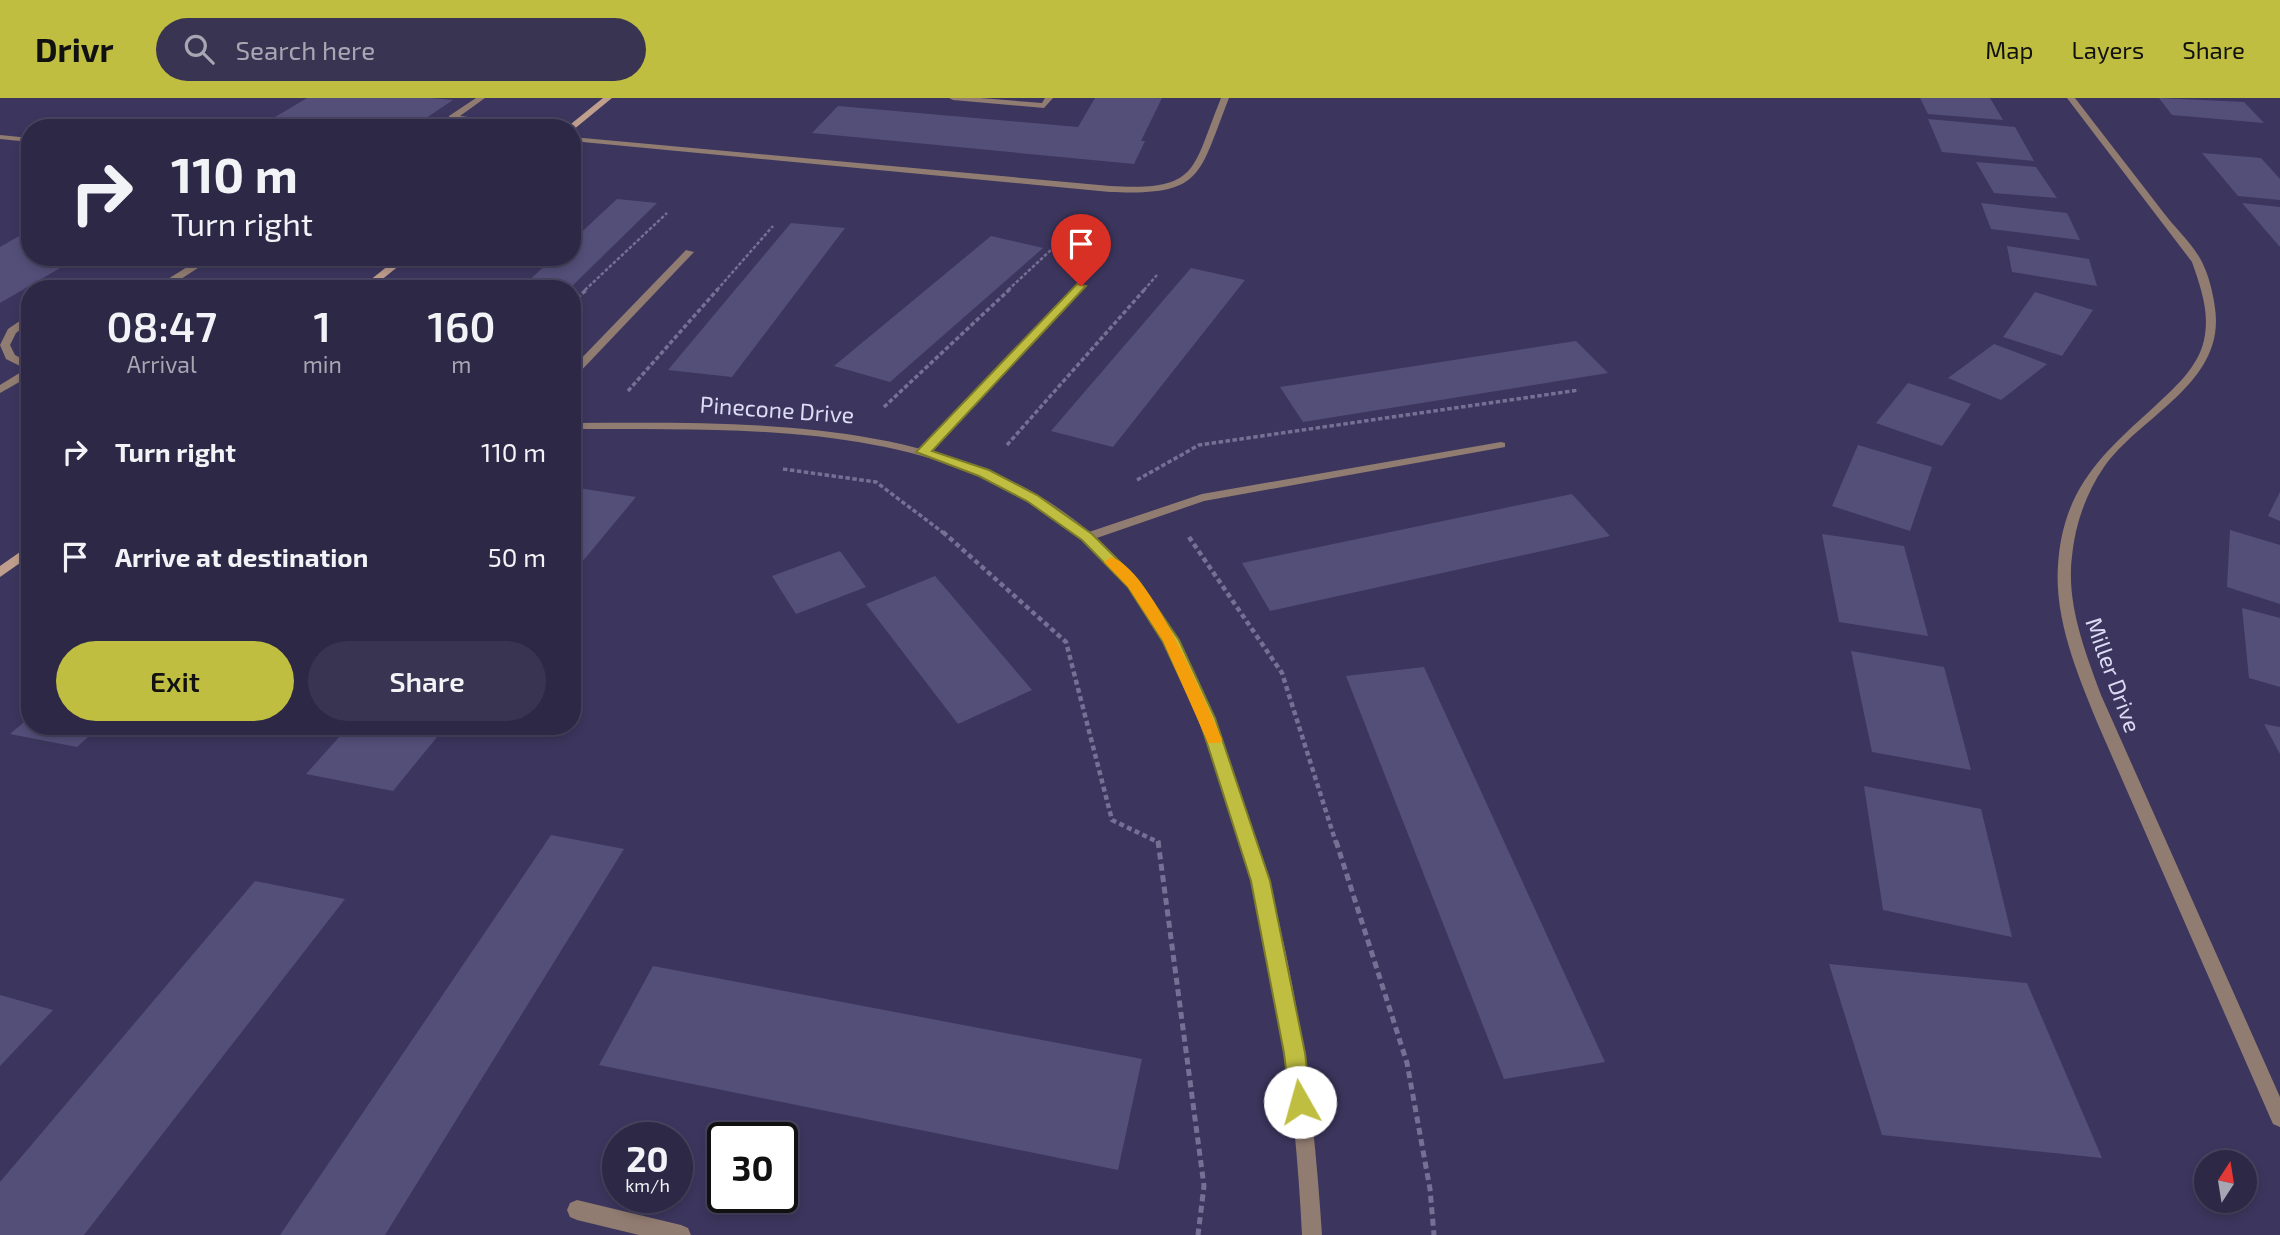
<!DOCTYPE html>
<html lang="en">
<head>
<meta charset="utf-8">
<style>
	:root { --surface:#2d2846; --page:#393451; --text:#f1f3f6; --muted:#a7a6b3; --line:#48445f; --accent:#bfbe41 }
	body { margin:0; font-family:"Exo 2",sans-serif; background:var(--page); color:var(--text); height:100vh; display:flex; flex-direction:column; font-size:26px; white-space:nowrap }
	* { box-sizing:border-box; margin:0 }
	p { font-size:23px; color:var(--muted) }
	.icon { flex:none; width:38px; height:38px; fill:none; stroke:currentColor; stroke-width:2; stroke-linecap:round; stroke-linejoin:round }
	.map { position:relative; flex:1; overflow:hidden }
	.details { position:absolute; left:21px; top:182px; width:560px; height:455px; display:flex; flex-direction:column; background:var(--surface); border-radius:28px; box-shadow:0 4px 10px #0003,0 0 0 2px var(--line) }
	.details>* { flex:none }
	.guide { position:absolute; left:21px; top:21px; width:560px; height:147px; border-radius:28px; box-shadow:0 4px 10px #0003,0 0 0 2px var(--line); background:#2d2846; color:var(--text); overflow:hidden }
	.needle { width:46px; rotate:12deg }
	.fabs { position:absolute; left:2194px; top:1052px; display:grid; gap:14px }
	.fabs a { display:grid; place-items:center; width:63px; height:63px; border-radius:50%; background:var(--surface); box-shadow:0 4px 10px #0003,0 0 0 2px var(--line); font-size:35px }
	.speed { position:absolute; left:602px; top:1024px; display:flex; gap:14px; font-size:35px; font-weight:700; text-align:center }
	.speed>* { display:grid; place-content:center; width:91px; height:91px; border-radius:50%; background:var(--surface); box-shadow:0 4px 10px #0003,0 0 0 2px var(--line); line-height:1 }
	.speed small { font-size:18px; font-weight:400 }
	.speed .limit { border:4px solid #111; border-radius:10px; background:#fff; color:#111 }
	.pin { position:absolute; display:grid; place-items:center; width:60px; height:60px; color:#fff; margin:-72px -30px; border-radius:50% 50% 50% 0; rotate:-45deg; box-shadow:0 0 7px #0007 }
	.pin .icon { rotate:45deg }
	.me { position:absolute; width:77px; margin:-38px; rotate:353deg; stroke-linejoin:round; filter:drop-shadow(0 0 5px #0008) }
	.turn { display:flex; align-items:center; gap:24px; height:147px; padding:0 35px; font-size:32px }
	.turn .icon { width:91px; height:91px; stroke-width:2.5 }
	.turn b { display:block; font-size:49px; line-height:60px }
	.eta { display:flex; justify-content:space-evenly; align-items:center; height:119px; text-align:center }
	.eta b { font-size:42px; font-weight:600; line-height:49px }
	.cta { display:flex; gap:14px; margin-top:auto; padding:14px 35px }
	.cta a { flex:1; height:80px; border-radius:42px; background:var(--accent); color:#111; font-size:28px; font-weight:600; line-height:80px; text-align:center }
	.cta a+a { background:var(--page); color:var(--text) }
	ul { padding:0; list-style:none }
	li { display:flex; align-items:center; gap:21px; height:105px; padding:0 35px }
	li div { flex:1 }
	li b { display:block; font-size:26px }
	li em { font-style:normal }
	header { display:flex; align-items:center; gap:42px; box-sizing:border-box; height:98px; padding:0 35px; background:var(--accent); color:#111 }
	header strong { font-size:33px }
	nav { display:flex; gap:38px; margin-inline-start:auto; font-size:24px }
	.search { width:490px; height:63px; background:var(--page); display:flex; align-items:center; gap:18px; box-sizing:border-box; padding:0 24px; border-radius:38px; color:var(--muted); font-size:26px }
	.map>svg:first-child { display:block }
	.building { fill:#544f79 }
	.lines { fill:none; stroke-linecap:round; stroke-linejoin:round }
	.path-far3 { stroke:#767194; stroke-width:2.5; stroke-dasharray:3.5 2; stroke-linecap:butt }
	.path-far2 { stroke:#767194; stroke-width:3.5; stroke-dasharray:4.5 2.5; stroke-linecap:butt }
	.path-far1 { stroke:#767194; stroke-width:4.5; stroke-dasharray:5 3.5; stroke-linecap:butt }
	.path { stroke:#767194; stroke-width:5; stroke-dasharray:7 4.5; stroke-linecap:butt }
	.service { fill:#917c71; fill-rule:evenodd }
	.minor { fill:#917c71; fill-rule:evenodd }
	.secondary { fill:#bf9e8d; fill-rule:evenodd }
	.route { fill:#bfbe41; stroke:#7c7c2a; stroke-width:2 }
	.slow { fill:#f59e0b }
	.labels { text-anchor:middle; stroke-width:6; stroke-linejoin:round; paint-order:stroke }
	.street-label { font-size:23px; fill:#dddbf4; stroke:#3c365e }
</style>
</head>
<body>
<header>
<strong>Drivr</strong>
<div class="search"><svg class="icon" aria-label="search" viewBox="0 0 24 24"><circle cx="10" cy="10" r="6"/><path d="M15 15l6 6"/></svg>Search here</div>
<nav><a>Map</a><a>Layers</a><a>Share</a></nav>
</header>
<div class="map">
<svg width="2280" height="1137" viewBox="0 0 2280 1137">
	<rect width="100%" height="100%" fill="#3c365e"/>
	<!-- building -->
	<g class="building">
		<polygon points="307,0 431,0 453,2 411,30 260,28"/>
		<polygon points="1095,0 1162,0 1141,43 1145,43 1134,66 812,35 838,8 1078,29"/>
		<polygon points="1920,0 1990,0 2003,22 1928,16"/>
		<polygon points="2159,0 2244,4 2264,25 2172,17"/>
		<polygon points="1928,21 2015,29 2034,63 1942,54"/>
		<polygon points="2202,55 2261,60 2280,81 2280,102 2238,98"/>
		<polygon points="1976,64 2036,69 2057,100 1994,95"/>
		<polygon points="617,101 657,105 569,191 520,191 554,159 572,159 572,143"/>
		<polygon points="1981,105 2067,115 2080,142 1991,131"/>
		<polygon points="2242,105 2280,109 2280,149"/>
		<polygon points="791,125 845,130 732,279 668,272"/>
		<polygon points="21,137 30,138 30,159 79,159 0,205 0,149"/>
		<polygon points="991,138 1043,150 890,284 834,268"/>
		<polygon points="2007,148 2089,161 2097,188 2012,174"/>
		<polygon points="1191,170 1245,182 1113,349 1051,333"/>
		<polygon points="2035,194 2093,212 2062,258 2003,239"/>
		<polygon points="1576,243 1608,275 1303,324 1280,289"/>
		<polygon points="1994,246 2047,266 2001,302 1948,280"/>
		<polygon points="1908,285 1971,306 1942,348 1876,325"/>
		<polygon points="1858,347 1932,369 1910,433 1832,408"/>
		<polygon points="572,389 636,399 572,476"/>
		<polygon points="2280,394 2280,423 2268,418"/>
		<polygon points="1572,396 1610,438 1270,513 1242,465"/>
		<polygon points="2230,432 2280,447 2280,506 2227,489"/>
		<polygon points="1822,436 1904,448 1928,538 1839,524"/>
		<polygon points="840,453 866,489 796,516 772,478"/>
		<polygon points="935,478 1032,592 958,626 866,506"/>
		<polygon points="2242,510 2280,520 2280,589 2249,580"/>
		<polygon points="1851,553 1944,569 1971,672 1872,654"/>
		<polygon points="1424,569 1605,964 1504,981 1346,578"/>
		<polygon points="30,619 30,628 100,628 77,649 10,636"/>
		<polygon points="2264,626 2280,629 2280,656"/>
		<polygon points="349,628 446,628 393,693 306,676"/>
		<polygon points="1864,688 1981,711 2012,839 1883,812"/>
		<polygon points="551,737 624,751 385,1137 280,1137"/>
		<polygon points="255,783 345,801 84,1137 0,1137 0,1084"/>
		<polygon points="1829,866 2027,885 2102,1060 1882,1037"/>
		<polygon points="653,868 1142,961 1118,1072 599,967"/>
		<polygon points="0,897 53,912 0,968"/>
	</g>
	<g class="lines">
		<!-- path-far3 -->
		<g class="path-far3">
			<polyline points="585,192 667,115"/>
			<polyline points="717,192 773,128"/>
			<polyline points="1008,192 1052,151"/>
			<polyline points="1144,192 1157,177"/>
		</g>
		<!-- path-far2 -->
		<g class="path-far2">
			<polyline points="572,205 587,191"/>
			<polyline points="628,293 718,191"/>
			<polyline points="884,309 1010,191"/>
			<polyline points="1007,347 1145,191"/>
			<polyline points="783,371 876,384 945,436"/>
			<polyline points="1137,382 1199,347 1579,292"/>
		</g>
		<!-- path-far1 -->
		<g class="path-far1">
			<polyline points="943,434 1066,544 1112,722 1160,745"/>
			<polyline points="1189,439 1282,575 1336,745"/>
		</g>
		<!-- path -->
		<g class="path">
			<polyline points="1158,743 1204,1088 1198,1137"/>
			<polyline points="1336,743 1407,965 1430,1091 1434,1137"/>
		</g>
		<!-- service -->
		<g class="service">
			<polygon points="476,0 485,0 460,18 560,30 528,30 449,22 449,18"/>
			<polygon points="949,0 980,0 1042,5 1045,0 1053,0 1044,10 953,2"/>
			<path d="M1221,0H1229C1198,78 1204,98 1110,94L572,43V39L1110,88C1199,93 1191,74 1221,0Z"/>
			<polygon points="686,152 694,154 576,278 572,279 572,270"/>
			<polygon points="203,159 215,159 167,190 159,188 97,191 102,188 168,181"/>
			<polygon points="1078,186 1086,188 927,356 919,356 919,352"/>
			<polygon points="30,216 30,224 16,235 10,247 15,257 30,265 30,278 0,295 0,287 26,271 6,261 0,247 8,231"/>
			<polygon points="1501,344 1505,345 1505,349 1204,403 1091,442 1087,443 1081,439 1083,436 1202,396"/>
			<polygon points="577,1102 681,1127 688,1130 691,1137 639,1137 577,1122 570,1119 567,1112 570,1105"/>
		</g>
		<!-- minor -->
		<g class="minor">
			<path d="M2067,0H2075C2104,38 2134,76 2163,114C2175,130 2193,146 2202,164C2209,178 2213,195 2215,210C2226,285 2141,317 2104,369C2086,395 2075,427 2072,458C2066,506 2085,553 2101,597L2280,999V1029L2273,1026L2100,631C2079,580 2054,523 2058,467C2063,391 2101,357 2154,309C2174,290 2198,270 2204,242C2210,215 2201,190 2192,164Z"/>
			<polygon points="0,37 30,40 30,44 0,41"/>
			<path d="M572,325C711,325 852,320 984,371C1037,391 1090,428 1127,471C1178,530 1209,605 1234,678C1244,709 1257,739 1265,771C1299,889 1314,1014 1322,1137H1302C1296,1016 1281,893 1250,775C1242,744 1230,714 1220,683C1196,611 1168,536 1118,477C1082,434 1030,398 978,377C850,325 708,332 572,331Z"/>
		</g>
		<!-- secondary -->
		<g class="secondary">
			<polygon points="603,0 612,0 573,32 566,30"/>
			<polygon points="399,159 410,159 370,191 359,191"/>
			<polygon points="30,447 30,458 0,479 0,468"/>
		</g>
	</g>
	<!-- route -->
	<polygon class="route" points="1077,186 1086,188 932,353 989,372 1037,397 1092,436 1138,482 1179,542 1215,620 1270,783 1305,955 1311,1004 1308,1011 1300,1014 1293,1011 1290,1004 1284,955 1251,783 1199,620 1163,544 1128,489 1082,442 1027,403 979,378 916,354"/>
	<!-- slow -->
	<path class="slow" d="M1111,459C1150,470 1205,603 1222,641L1220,645H1208L1163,543L1128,489L1104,464Z"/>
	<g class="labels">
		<!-- street labels -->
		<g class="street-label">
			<text transform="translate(777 312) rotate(4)" y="8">Pinecone Drive</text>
			<text transform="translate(2113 577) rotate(70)" y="8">Miller Drive</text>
		</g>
	</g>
</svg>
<div class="fabs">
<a><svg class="needle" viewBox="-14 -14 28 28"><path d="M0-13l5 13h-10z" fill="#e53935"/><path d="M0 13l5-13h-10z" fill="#a7a6b3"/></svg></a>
</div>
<div class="speed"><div>20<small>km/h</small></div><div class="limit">30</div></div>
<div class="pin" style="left:1081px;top:188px;background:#d93025"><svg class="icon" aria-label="arrive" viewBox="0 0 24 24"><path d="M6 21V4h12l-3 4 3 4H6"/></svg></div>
<svg class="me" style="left:1300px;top:1004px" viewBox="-20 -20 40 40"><circle r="19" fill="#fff"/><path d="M0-13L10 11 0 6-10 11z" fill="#bfbe41"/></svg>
<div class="guide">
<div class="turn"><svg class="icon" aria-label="right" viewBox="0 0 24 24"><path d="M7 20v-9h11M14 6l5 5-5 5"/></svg><div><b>110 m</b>Turn right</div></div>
</div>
<section class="details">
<div class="eta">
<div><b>08:47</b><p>Arrival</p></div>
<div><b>1</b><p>min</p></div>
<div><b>160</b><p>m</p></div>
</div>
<ul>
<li><svg class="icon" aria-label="right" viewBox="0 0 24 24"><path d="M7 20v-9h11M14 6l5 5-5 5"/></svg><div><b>Turn right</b></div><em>110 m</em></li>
<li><svg class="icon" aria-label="arrive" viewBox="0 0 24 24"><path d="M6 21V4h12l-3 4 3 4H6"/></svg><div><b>Arrive at destination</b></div><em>50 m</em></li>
</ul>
<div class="cta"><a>Exit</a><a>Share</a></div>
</section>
</div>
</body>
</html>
